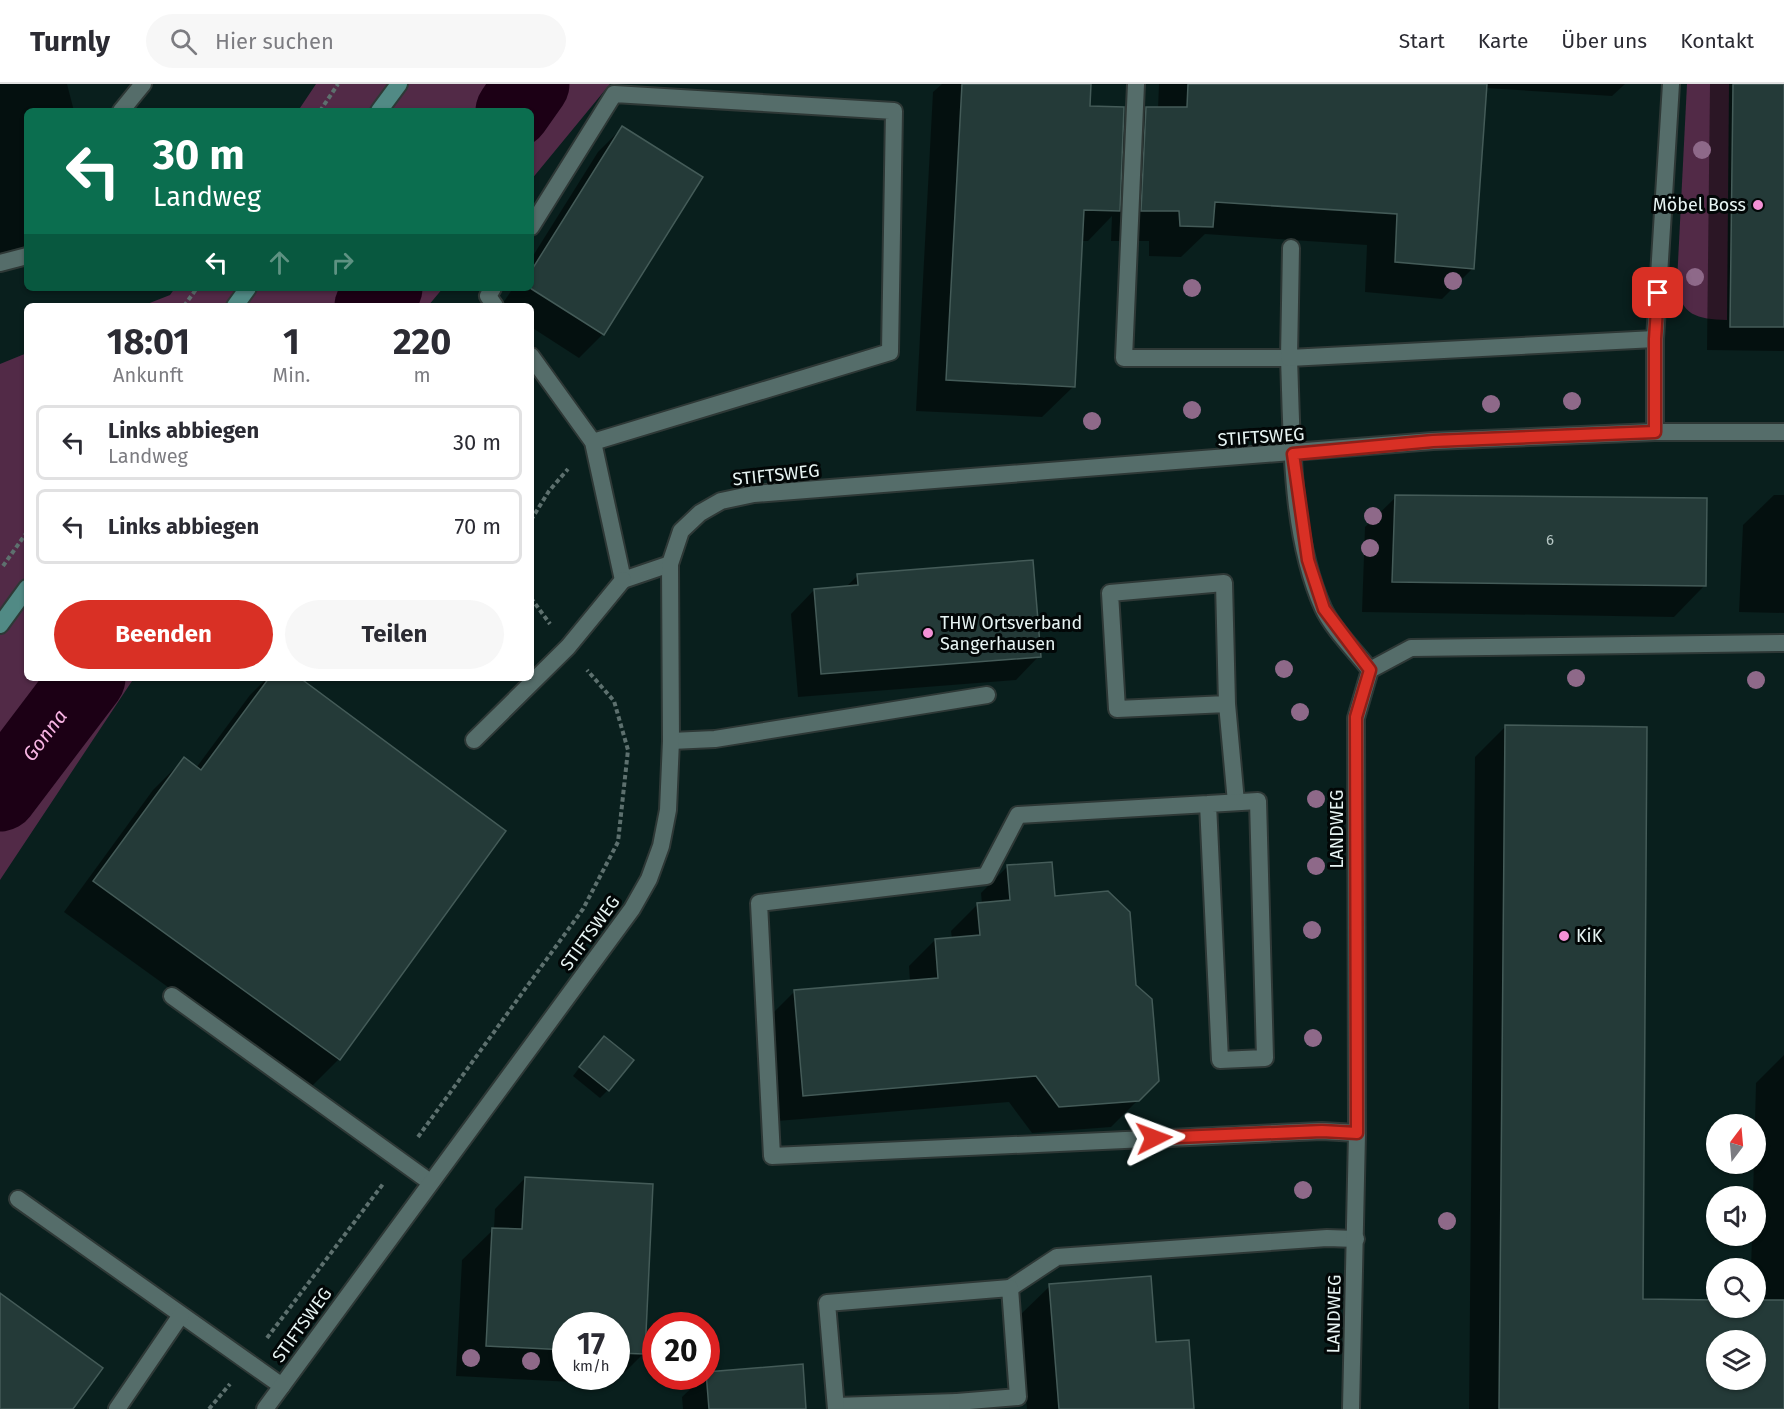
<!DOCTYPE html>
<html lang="de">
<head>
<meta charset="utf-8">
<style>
	:root { --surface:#fff; --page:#f7f7f7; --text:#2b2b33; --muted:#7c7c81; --line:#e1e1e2; --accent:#d93025 }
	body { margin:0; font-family:"Fira Sans",sans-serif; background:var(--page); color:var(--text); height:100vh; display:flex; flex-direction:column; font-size:22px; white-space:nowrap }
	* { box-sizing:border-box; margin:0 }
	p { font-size:20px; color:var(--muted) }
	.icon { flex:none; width:33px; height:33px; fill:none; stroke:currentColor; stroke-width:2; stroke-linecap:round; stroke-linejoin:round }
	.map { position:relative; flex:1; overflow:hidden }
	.panel { position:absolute; left:24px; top:219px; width:510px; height:378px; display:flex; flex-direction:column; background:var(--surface); border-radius:9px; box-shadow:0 2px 4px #0004 }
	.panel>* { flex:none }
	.top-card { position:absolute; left:24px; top:24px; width:510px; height:183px; border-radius:9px; box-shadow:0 2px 4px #0004; background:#0b6e4f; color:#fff; overflow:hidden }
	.needle { width:39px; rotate:16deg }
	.buttons { position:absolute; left:1706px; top:1030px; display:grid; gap:12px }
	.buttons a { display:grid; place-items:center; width:60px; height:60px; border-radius:50%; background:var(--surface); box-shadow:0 2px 4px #0004; font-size:30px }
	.speed { position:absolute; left:552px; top:1228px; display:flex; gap:12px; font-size:30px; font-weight:700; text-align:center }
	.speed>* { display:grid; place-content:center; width:78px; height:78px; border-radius:50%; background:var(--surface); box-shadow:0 2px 4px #0004; line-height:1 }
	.speed small { font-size:15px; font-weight:400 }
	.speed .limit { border:9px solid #d22; background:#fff; color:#111 }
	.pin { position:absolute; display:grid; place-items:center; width:51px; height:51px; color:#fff; margin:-26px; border-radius:12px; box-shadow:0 3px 9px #0006 }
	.me { position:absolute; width:66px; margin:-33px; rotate:87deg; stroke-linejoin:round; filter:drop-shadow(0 0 4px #0008) }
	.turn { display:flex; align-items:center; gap:21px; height:126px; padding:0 30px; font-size:27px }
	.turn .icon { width:78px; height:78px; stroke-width:2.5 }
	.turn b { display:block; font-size:42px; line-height:51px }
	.lanes { display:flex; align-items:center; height:57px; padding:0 30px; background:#0003; justify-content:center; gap:30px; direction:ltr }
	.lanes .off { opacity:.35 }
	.eta { display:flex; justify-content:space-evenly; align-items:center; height:102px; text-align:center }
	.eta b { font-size:36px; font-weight:700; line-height:42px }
	.cta { display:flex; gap:12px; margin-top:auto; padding:12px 30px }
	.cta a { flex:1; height:69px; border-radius:36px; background:var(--accent); color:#fff; font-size:24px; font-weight:700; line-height:69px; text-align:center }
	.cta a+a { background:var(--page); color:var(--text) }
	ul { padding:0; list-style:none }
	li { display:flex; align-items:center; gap:18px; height:75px; margin:0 12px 9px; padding:0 18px; border:3px solid var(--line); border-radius:9px }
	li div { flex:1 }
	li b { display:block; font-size:22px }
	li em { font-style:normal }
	header { display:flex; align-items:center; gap:36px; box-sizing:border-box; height:84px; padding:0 30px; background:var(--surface); border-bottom:2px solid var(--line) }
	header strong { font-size:28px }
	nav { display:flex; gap:33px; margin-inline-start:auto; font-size:21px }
	.search { width:420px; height:54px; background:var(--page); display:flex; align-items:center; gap:15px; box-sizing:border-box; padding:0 21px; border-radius:33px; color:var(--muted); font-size:22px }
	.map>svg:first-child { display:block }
	.green { fill:#522a47 }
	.shadow { fill:#0007; fill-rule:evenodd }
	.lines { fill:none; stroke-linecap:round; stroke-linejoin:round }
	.river { stroke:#1c0015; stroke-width:75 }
	.building { fill:#243a38; stroke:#445b58; stroke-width:1.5; fill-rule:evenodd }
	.service-casing { stroke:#2e3836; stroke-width:20 }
	.minor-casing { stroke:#2e3836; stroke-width:20 }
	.secondary-casing { stroke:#2e3836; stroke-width:20 }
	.path { stroke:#5d706e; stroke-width:4; stroke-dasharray:4.5 3; stroke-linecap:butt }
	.service { stroke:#556d6a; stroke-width:16 }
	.minor { stroke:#556d6a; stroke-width:16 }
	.secondary { stroke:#518a85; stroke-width:16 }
	.tree { fill:#8e6989 }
	.route-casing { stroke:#8d1f18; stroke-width:15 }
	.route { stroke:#d93025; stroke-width:10 }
	.poi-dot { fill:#f391d6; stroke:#020707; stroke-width:2 }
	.labels { text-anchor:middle; stroke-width:6; stroke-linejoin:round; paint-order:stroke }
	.number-label { font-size:15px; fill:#b6c6c4 }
	.poi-label { font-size:18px; fill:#e7f4f3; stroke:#020707; text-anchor:start }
	.street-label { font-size:18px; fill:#e7f4f3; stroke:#020707 }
	.water-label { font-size:20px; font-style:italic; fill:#f8b4e3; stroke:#020707 }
</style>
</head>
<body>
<header>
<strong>Turnly</strong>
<div class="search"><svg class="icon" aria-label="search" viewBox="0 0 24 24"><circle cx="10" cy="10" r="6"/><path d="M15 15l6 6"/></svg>Hier suchen</div>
<nav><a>Start</a><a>Karte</a><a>Über uns</a><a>Kontakt</a></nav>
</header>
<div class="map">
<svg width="1784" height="1325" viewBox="0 0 1784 1325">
	<rect width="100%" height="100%" fill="#091f1d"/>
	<!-- green -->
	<g class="green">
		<polygon points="316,0 610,0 531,96 531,27 298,27"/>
		<path d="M1687,0H1729L1727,236C1697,235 1680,232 1677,198Z"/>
		<polygon points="175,204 443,204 428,222 142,222 170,211"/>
		<polygon points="27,269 27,594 134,594 0,796 0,280"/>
	</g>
	<!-- shadow -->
	<g class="shadow">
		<polygon points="0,0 67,0 74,27 27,27 27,162 0,169"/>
		<polygon points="942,0 1090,0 1088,24 1122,49 1146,24 1158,25 1159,0 1625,0 1612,12 1485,4 1473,184 1442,215 1365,208 1367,161 1205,150 1181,173 1149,172 1149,157 1111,157 1112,132 1088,157 1081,157 1073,303 1042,333 916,327 933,8"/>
		<polygon points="1710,0 1784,0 1784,267 1707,266"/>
		<polygon points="622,44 603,250 579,274 531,243 531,222 501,222 513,204 531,204 531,175 598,68"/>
		<polygon points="1774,411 1784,411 1784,529 1739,528 1743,441"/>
		<polygon points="1396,413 1704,502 1674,533 1362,528 1365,443"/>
		<polygon points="857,492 1039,572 1016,596 798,613 791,530 814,506 845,504"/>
		<polygon points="267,594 298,594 339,975 309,1005 64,828 153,706 184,675 196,684 250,611"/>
		<path d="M1505,643L1642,1217H1716V1224H1755V1185H1751L1752,1152H1755L1753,1113L1756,999L1784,971V1325H1469L1475,673ZM1716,1257H1755V1296H1716Z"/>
		<polygon points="1007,783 1053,813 1135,902 1157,997 1111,1043 1032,1049 1009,1018 777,1037 768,934 794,908 910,898 909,882 935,856 952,855 951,847 978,820 982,820 981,809"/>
		<polygon points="596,962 608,1006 600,1014 573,992"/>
		<path d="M525,1094L643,1270L613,1300L456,1292L462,1176L494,1145L495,1125ZM566,1242H616V1293H566Z"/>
		<polygon points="1050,1202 1154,1260 1193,1325 1027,1325 1019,1232"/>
		<polygon points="703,1293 706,1293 805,1325 683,1325 682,1313"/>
	</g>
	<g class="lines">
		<!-- river -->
		<g class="river">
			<polyline points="513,27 532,0"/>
			<polyline points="372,222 385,204"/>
			<path id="s1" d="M0,710L88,594"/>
		</g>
	</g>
	<!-- building -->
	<g class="building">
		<polygon points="962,0 1091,0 1090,22 1124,23 1120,127 1084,126 1075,303 946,296"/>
		<polygon points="1188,0 1487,0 1474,185 1395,178 1397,130 1215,118 1213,143 1180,142 1179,127 1141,127 1146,23 1187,23"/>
		<polygon points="1733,0 1784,0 1784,243 1730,243"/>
		<polygon points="622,42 703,93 604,251 530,204 531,187"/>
		<polygon points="1395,411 1707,414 1706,502 1392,498"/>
		<polygon points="1033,476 1041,573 821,590 814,505 858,501 857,490"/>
		<polygon points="269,594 300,594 506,747 340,976 93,797 184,673 201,686"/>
		<path d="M1505,641L1647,643L1643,1215L1716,1216V1224H1755V1216H1784V1325H1499ZM1716,1257H1755V1296H1716Z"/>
		<polygon points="1052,778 1055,812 1108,807 1130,828 1136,901 1152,915 1159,997 1139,1017 1059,1023 1036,992 803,1012 794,906 938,894 935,855 980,851 977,819 1010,816 1007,781"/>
		<polygon points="604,952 634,976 609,1007 579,983"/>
		<polygon points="525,1093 653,1100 645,1270 616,1269 616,1242 566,1242 566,1266 486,1262 492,1144 522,1145"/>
		<polygon points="1151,1192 1156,1258 1189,1256 1194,1325 1059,1325 1049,1200"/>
		<polygon points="0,1209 103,1284 73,1325 0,1325"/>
		<polygon points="803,1280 806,1325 709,1325 706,1288"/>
	</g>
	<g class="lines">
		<!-- service casing -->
		<g class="service-casing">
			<g id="service">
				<path d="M1136,0L1124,274H1289C1292,353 1290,450 1323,524C1332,544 1356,568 1370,586"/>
				<polyline points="121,27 143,0"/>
				<polyline points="531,143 614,10 894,27 890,268 593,358"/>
				<polyline points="1291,164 1289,274 1655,255"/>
				<polyline points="0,179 27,172"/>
				<polyline points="493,204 488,212 495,222"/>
				<polyline points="531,272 593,358 623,496 670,480"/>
				<polyline points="1655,348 1655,255 1671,0"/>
				<polyline points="1227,620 1117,625 1110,509 1224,499 1227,620 1236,718"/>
				<polyline points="474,656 568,563 623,496"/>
				<polyline points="671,657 715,655 987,611"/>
				<polyline points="1208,720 1258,717 1265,974 1220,976 1208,720 1018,731 986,792 759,819 772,1072 1322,1047 1357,1049"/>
				<polyline points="172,912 430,1098"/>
				<polyline points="18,1115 282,1302"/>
				<polyline points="1010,1204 1057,1173 1327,1154 1356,1155"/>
				<polyline points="836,1322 957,1318"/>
				<polyline points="117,1325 181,1231"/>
				<polyline points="836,1325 827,1219 1010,1204 1018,1313 957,1318 958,1325"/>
			</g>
		</g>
		<!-- minor casing -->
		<g class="minor-casing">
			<g id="minor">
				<polyline points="265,1325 632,825 649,795 661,762 668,726 671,657 670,480 681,447 700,429 721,417 754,410 1433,357 1655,348 1784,348"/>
				<polyline points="1351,1325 1357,1049 1356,634 1370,586 1411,564 1784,559"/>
			</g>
		</g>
		<!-- secondary casing -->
		<g class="secondary-casing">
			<g id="secondary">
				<polyline points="379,27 399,0"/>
				<polyline points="235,222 248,204"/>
				<polyline points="0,541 27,504"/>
			</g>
		</g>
		<!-- path -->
		<g class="path">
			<polyline points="320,27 338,0"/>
			<polyline points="184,222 197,204"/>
			<polyline points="531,436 549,407 568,385"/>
			<polyline points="3,482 27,448"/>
			<polyline points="531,514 550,540"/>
			<polyline points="418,1053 583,825 618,758 628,666 614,617 587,586"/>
			<polyline points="267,1254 383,1100"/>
			<polyline points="209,1325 230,1300"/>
		</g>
		<!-- service -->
		<use href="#service" class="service"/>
		<!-- minor -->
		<use href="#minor" class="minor"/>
		<!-- secondary -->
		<use href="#secondary" class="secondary"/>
	</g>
	<!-- trees -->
	<g class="tree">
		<circle cx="1702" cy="66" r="9"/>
		<circle cx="1695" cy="193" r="9"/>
		<circle cx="1453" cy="197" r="9"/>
		<circle cx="1192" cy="204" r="9"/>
		<circle cx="1572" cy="317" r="9"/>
		<circle cx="1491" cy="320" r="9"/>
		<circle cx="1192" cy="326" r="9"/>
		<circle cx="1092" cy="337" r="9"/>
		<circle cx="1373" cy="432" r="9"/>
		<circle cx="1370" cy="464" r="9"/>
		<circle cx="1284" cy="585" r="9"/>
		<circle cx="1576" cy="594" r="9"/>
		<circle cx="1756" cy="596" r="9"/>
		<circle cx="1300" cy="628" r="9"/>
		<circle cx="1316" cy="715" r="9"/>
		<circle cx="1316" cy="782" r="9"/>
		<circle cx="1312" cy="846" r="9"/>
		<circle cx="1313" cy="954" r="9"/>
		<circle cx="1303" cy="1106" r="9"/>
		<circle cx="1447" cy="1137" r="9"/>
		<circle cx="471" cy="1274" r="9"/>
		<circle cx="531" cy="1277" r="9"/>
	</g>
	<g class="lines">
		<!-- route casing -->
		<g class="route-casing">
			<polyline id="route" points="1154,1054 1322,1047 1357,1049 1356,633 1370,586 1324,525 1308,476 1293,370 1433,357 1655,348 1655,255 1658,209"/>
		</g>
		<!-- route -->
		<use href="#route" class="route"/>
	</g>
	<!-- markers -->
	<g class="poi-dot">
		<circle cx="1758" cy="121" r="6"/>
		<circle cx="928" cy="549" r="6"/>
		<circle cx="1564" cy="852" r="6"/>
	</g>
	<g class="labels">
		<!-- number labels -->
		<g class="number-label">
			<text x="1550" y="461">6</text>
		</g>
		<!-- poi labels -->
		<g class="poi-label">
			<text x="1746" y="127" text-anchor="end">Möbel Boss</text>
			<text x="940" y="545">THW Ortsverband<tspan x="940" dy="21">Sangerhausen</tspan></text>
			<text x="1576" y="858">KiK</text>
		</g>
		<!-- street labels -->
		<g class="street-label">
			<text transform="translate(1261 353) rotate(-4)" y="6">STIFTSWEG</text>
			<text transform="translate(776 391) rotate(-6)" y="6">STIFTSWEG</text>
			<text transform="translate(1337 745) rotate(-90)" y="6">LANDWEG</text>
			<text transform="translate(590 849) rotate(-54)" y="6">STIFTSWEG</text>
			<text transform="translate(1334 1230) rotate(-89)" y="6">LANDWEG</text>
			<text transform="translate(302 1241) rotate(-54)" y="6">STIFTSWEG</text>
		</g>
		<!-- water labels -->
		<g class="water-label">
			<text dy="7" stroke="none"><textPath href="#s1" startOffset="74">Gonna</textPath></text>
		</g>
	</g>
</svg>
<div class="buttons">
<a><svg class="needle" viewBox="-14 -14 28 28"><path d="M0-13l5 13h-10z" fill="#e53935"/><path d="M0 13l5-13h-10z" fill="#7c7c81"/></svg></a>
<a><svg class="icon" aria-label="sound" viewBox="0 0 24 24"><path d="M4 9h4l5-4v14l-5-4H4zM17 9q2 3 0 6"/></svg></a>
<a><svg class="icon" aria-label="search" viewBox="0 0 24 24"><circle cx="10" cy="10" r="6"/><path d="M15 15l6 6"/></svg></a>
<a><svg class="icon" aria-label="layers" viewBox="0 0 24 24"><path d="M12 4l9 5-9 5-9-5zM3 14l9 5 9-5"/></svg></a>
</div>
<div class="speed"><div>17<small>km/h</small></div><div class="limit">20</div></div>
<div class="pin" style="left:1658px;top:209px;background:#d93025"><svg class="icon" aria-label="arrive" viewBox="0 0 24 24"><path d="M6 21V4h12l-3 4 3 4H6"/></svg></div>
<svg class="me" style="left:1154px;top:1054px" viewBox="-20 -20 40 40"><path d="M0-17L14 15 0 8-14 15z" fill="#d93025" stroke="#fff" stroke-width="4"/></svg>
<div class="top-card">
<div class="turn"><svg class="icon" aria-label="left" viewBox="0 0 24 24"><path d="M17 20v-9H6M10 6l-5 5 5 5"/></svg><div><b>30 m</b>Landweg</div></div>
<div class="lanes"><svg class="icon" aria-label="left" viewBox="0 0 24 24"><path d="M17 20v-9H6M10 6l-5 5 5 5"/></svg><svg class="icon off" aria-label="ahead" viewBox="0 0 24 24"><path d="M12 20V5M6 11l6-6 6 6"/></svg><svg class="icon off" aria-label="right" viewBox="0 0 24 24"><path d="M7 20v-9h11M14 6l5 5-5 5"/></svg></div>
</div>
<section class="panel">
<div class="eta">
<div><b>18:01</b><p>Ankunft</p></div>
<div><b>1</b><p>Min.</p></div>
<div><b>220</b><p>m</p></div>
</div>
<ul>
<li><svg class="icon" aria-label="left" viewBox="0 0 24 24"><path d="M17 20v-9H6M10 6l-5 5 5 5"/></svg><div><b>Links abbiegen</b><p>Landweg</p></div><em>30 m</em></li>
<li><svg class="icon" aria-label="left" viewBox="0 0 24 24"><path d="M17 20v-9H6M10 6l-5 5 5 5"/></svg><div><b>Links abbiegen</b></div><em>70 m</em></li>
</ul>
<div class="cta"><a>Beenden</a><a>Teilen</a></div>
</section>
</div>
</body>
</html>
